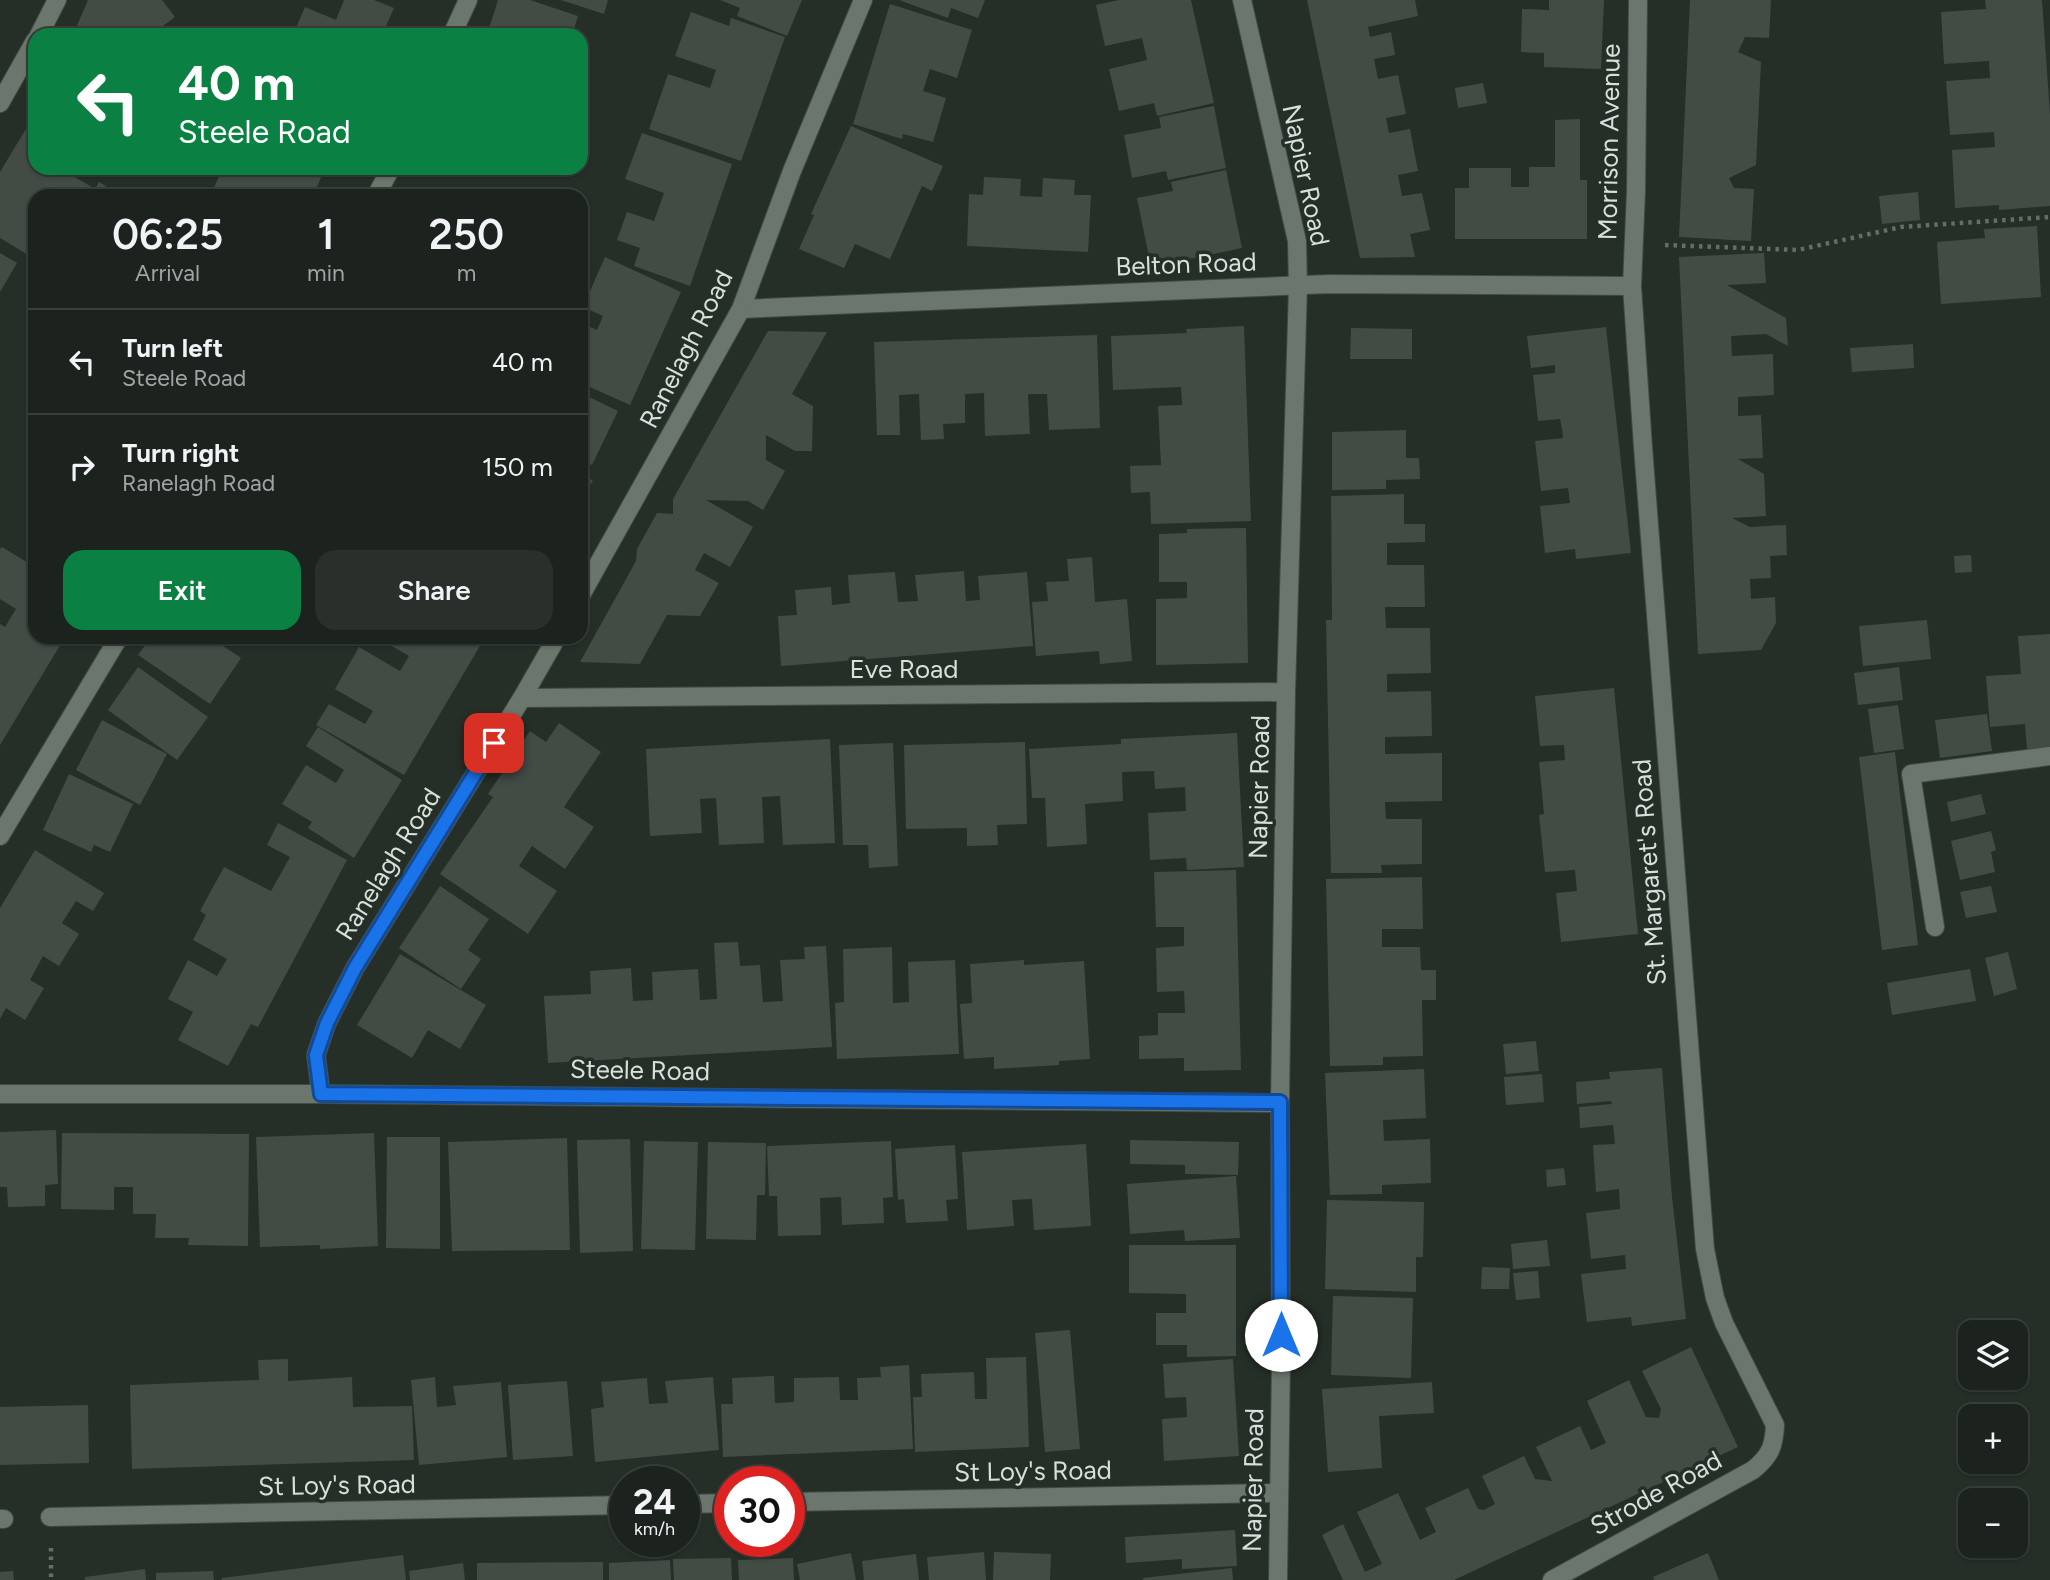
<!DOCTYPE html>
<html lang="en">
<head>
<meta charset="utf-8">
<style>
	:root { --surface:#1c221d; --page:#292f2a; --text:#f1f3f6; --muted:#a0a4a4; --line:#3a3f3b; --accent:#0b8043 }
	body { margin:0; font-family:Figtree,sans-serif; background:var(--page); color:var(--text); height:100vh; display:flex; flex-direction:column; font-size:26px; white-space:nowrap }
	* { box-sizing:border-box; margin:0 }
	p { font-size:23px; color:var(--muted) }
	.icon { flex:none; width:38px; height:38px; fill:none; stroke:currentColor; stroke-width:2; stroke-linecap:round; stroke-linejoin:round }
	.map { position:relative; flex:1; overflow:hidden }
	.details { position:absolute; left:28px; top:189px; width:560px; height:455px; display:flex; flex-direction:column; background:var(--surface); border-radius:21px; box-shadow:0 2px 5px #0004,0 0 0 2px var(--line) }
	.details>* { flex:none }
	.top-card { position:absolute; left:28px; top:28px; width:560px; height:147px; border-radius:21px; box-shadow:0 2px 5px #0004,0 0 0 2px var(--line); background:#0b8043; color:#fff; overflow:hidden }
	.controls { position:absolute; left:1958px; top:1320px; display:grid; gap:14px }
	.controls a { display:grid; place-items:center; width:70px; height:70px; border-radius:14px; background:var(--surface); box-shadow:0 2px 5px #0004,0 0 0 2px var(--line); font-size:35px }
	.speed { position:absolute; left:609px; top:1466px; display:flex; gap:14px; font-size:35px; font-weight:700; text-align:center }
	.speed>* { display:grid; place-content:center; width:91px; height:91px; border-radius:50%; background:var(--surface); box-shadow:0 2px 5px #0004,0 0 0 2px var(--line); line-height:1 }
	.speed small { font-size:18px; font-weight:400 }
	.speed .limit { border:10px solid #d22; background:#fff; color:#111 }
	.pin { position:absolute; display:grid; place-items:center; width:60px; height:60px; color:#fff; margin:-30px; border-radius:14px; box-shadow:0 4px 10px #0006 }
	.me { position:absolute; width:77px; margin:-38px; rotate:0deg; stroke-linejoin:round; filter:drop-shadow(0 0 5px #0008) }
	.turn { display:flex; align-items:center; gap:24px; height:147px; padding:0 35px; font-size:32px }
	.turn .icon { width:91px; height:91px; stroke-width:2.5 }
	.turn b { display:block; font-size:49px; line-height:60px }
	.eta { display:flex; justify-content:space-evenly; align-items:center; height:119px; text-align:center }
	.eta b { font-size:42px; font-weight:600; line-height:49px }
	.cta { display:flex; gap:14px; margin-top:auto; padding:14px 35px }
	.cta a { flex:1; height:80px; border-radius:21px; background:var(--accent); color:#fff; font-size:28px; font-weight:600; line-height:80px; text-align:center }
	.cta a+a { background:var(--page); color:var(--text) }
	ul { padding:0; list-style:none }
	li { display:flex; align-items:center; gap:21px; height:105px; padding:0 35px; border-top:2px solid var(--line) }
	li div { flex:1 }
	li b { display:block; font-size:26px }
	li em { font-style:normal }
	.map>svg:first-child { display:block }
	.building { fill:#424c45 }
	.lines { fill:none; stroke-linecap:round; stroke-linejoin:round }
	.minor-casing { stroke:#434a45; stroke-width:20 }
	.path { stroke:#656d67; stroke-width:4.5; stroke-dasharray:3.5 5; stroke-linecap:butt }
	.minor { stroke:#6b766d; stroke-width:18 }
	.route-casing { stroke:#114b97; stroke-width:18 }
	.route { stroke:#1a73e8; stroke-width:12 }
	.labels { text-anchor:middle; stroke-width:7; stroke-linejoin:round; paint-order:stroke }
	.street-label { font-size:26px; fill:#d9dfda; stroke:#252e27 }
</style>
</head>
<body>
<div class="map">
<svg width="2050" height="1580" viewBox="0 0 2050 1580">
	<rect width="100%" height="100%" fill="#252e27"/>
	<!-- building -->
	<g class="building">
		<polygon points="88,0 162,0 175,17 151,35 73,35"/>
		<polygon points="344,0 374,0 394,8 382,35 293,35 305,7 336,20"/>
		<polygon points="498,0 530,0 578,16 572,35 487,35"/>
		<polygon points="561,0 608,0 604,14"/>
		<polygon points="720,0 802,0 787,36 737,16 740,8"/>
		<polygon points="899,0 985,0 978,18 951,8 948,18"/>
		<polygon points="1119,0 1191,0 1214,103 1157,116 1154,103 1119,111 1109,69 1147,60 1142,38 1105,46 1096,5"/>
		<polygon points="1307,0 1415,0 1418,16 1368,27 1370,37 1391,32 1395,55 1374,59 1378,79 1398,75 1406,114 1386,118 1389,133 1410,129 1418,171 1398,175 1402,196 1422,193 1430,230 1410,234 1415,257 1360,258"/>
		<polygon points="1549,0 1604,0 1601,69 1544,67 1544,53 1521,52 1522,9 1549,10"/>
		<polygon points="1690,0 1771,0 1769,38 1745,37 1738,52 1761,62 1756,165 1729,178 1734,188 1754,189 1751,241 1679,237"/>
		<polygon points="1985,0 2042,0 2050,114 2050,206 1999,210 1999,205 1955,208 1952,150 1995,147 1994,132 1950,135 1946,81 1990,78 1989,61 1944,64 1941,12 1986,9"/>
		<polygon points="890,4 972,30 957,78 930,69 923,91 946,98 933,142 903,134 902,139 853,124"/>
		<polygon points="691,12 729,26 731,18 785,37 741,161 649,129 668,74 710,88 716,70 675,56"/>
		<polygon points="1483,83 1487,103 1458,108 1455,88"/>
		<polygon points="1214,106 1226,168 1168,180 1166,171 1132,178 1124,135 1161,128 1159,117"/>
		<polygon points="35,114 35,168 65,168 63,170 95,189 99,182 122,196 35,196 35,224 32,230 35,232 35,259 0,238 0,172"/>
		<polygon points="1580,119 1580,180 1587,180 1587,239 1455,239 1455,188 1469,188 1469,168 1511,168 1511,187 1529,187 1529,167 1555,167 1555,120"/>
		<polygon points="851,126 943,166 932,191 922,186 890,259 855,244 844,268 799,249 814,215 811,214"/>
		<polygon points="642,133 732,164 690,286 634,266 640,248 617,240 627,212 654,221 664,193 625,179"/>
		<polygon points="223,168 233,170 234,168 325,168 313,196 210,196"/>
		<polygon points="1226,170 1242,248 1151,267 1137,198 1173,191 1171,182"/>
		<polygon points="984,177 1021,179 1020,196 1042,197 1043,178 1075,180 1074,195 1091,195 1088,252 967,246 969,194 983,195"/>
		<polygon points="1918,192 1920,220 1882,224 1879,196"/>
		<polygon points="2037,226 2041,297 1941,304 1937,242 1985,238 1984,229"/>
		<polygon points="0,253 17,263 0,292"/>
		<polygon points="1764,253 1766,283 1727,285 1786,318 1788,346 1766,334 1731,336 1732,356 1773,354 1774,395 1738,397 1738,416 1761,415 1763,458 1738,459 1764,474 1766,516 1732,518 1750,527 1786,525 1787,555 1770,556 1771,578 1750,579 1751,599 1775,597 1776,623 1761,650 1698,654 1679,257"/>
		<polygon points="605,257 681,292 630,405 581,383 581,323 597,330 603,316 583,307"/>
		<polygon points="1244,326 1251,521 1151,524 1150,492 1131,493 1130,466 1161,465 1158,406 1182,405 1181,387 1113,390 1111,336 1187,333 1186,329"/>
		<polygon points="1606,327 1631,553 1576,559 1575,549 1545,553 1540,506 1570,503 1568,488 1541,491 1535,441 1563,438 1562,429 1560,419 1538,421 1533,375 1555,373 1555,365 1531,368 1527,336"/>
		<polygon points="1351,328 1412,329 1412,359 1350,359"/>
		<polygon points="768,331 827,332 792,394 813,406 812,451 795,451 766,435 766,460 785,471 763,510 748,501 706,500 753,527 730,567 704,553 695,570 719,583 700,616 667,615 640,664 580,662 636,561 637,549 657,513 673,514 673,499"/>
		<polygon points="1097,335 1100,428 1049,430 1047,394 1028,394 1030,434 985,436 984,393 965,394 965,423 943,424 944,439 921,440 919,394 899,395 900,435 877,435 874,342"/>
		<polygon points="1913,344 1914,368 1852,372 1850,348"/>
		<polygon points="581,393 618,411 592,465 581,460"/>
		<polygon points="1406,430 1406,458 1419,458 1420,479 1386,480 1386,489 1332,490 1332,432"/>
		<polygon points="581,472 593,481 581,496"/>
		<polygon points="1404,494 1404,524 1425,524 1425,542 1387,543 1387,565 1424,565 1425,607 1385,607 1386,628 1430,628 1431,673 1387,674 1387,692 1431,691 1432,736 1385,737 1385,754 1442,753 1442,801 1385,802 1386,819 1422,819 1422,864 1381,865 1382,873 1331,873 1326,620 1332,620 1331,496"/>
		<polygon points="1246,528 1248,663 1156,665 1156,599 1187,598 1187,582 1159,582 1159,534 1187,533 1187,529"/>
		<polygon points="2,547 35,567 35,637 65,637 0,745 0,624 5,627 16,609 0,599 0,549"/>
		<polygon points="1971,555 1972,572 1955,573 1954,556"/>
		<polygon points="1092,557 1095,602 1127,599 1132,661 1100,664 1099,651 1036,656 1032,602 1048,601 1046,582 1069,581 1067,559"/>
		<polygon points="964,571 966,601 980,600 978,576 1027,572 1033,646 781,666 778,616 797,615 795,590 831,587 832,605 850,603 848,575 895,572 898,602 918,601 915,575"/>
		<polygon points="1927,620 1931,659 1863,666 1859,626"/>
		<polygon points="2050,634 2050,748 2027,749 2025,724 1990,727 1986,676 2021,674 2018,636"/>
		<polygon points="151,637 210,637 241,658 210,704 138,655"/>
		<polygon points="232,637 251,637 247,645"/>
		<polygon points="376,637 469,637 481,644 404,775 316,725 329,704 365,724 373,711 335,689 359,647 400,671 409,656"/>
		<polygon points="138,667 208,717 177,760 108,710"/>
		<polygon points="1899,667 1903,700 1858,705 1854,673"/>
		<polygon points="1614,688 1638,934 1561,942 1556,893 1577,891 1575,870 1545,872 1539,815 1544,814 1539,762 1565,760 1564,745 1540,746 1535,696"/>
		<polygon points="1898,705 1904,749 1874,753 1868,709"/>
		<polygon points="1987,714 1992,751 1940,758 1935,720"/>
		<polygon points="102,720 167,754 140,805 76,770"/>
		<polygon points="559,723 601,752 564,807 594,827 565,869 532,846 519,866 557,891 528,934 440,874 493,797 488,794 530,731 546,742"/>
		<polygon points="318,727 402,780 354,858 308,828 312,822 282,804 306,765 336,783 344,770 306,746"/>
		<polygon points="1237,733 1244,867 1187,870 1186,858 1150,860 1148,813 1186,811 1185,787 1155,789 1154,771 1122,772 1123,801 1085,804 1087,844 1047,847 1045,798 1032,798 1029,749 1121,744 1121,739"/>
		<polygon points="830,739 835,843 783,845 780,796 762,797 764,843 719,845 716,798 700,799 702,833 650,836 646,749"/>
		<polygon points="1025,742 1027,824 997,825 998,845 967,846 967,828 906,829 904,745"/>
		<polygon points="893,743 898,866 869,868 868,845 843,845 839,745"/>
		<polygon points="1895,752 1918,945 1882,950 1859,757"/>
		<polygon points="69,774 133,804 110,852 94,845 91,852 43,830"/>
		<polygon points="1981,794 1986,814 1951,822 1947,802"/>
		<polygon points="278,823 347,860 258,1027 251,1024 228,1066 178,1040 193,1012 168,999 188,960 217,976 227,959 193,940 206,915 200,911 224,867 271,891 290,857 267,845"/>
		<polygon points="1991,831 1996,850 1991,852 1995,872 1960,880 1951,841"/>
		<polygon points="35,850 104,893 93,911 76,901 62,923 79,934 59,966 43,956 30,980 44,988 25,1020 6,1008 0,1019 0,908"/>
		<polygon points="1236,870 1241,1070 1184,1071 1184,1058 1139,1059 1139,1036 1158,1035 1158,1013 1185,1013 1184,991 1157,992 1156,948 1184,946 1184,927 1156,927 1154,872"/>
		<polygon points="1422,877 1423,929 1382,929 1382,947 1420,947 1421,970 1436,970 1436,1000 1422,1000 1423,1056 1383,1057 1383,1065 1330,1066 1326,879"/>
		<polygon points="440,886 489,919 468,950 481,959 461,989 399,948"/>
		<polygon points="1991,886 1997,912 1966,918 1960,892"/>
		<polygon points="738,942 740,966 760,965 763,1002 783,1001 780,960 805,959 804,947 826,946 832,1047 548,1063 544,996 591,994 590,971 631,968 633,1001 653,1000 652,972 698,969 700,1000 717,999 714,943"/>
		<polygon points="892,947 893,1003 909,1002 908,962 955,960 959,1054 837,1059 835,1003 844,1002 843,949"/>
		<polygon points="2008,952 2017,989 1994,996 1985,958"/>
		<polygon points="400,954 486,1005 460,1049 428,1030 412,1058 357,1025"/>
		<polygon points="1024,960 1024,965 1084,961 1090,1059 1059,1061 1059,1065 994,1069 994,1057 964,1059 960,1004 972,1003 970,964"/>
		<polygon points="1970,969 1976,1001 1892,1015 1887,983"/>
		<polygon points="1536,1041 1539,1071 1506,1074 1503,1044"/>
		<polygon points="1662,1068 1672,1197 1686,1319 1632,1326 1631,1317 1587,1322 1581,1274 1626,1269 1625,1255 1591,1259 1586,1213 1620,1209 1619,1189 1596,1192 1593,1145 1615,1144 1613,1125 1580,1128 1579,1107 1612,1104 1611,1101 1577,1104 1576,1082 1610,1079 1609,1072"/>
		<polygon points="1424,1069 1426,1118 1383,1120 1384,1141 1430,1139 1431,1183 1382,1185 1382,1194 1330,1195 1325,1073"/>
		<polygon points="1542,1074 1544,1102 1506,1105 1504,1077"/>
		<polygon points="56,1130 58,1184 45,1185 45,1206 8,1207 7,1187 0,1187 0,1132"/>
		<polygon points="62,1133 249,1134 248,1246 188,1245 189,1238 155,1238 156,1214 133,1214 133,1187 114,1187 114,1210 61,1209"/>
		<polygon points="374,1133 378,1246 320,1249 320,1245 260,1247 256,1137"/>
		<polygon points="387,1137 440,1137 440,1249 386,1248"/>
		<polygon points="567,1138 570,1250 452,1251 448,1142"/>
		<polygon points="630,1139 633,1251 580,1253 577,1140"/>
		<polygon points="1130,1140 1239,1142 1238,1175 1185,1174 1185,1165 1130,1164"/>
		<polygon points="644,1141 698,1142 695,1250 641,1249"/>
		<polygon points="891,1141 893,1197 883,1198 884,1223 842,1225 841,1197 820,1198 821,1235 778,1236 777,1196 769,1196 767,1146"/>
		<polygon points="708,1142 766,1143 765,1195 757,1195 756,1240 706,1239"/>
		<polygon points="1086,1144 1091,1226 1034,1230 1032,1199 1012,1200 1014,1226 967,1230 962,1152"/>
		<polygon points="955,1145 958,1199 946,1200 948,1221 906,1223 904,1199 898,1200 895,1149"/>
		<polygon points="1564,1168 1566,1185 1547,1187 1546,1170"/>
		<polygon points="1236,1176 1240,1238 1185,1241 1184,1230 1130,1234 1127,1184"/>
		<polygon points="1327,1200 1424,1202 1423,1257 1416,1257 1416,1292 1325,1289"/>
		<polygon points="1547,1240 1550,1266 1513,1269 1511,1244"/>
		<polygon points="1129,1245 1236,1245 1236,1356 1187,1357 1187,1345 1156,1345 1156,1313 1186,1313 1186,1294 1129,1293"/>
		<polygon points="1482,1267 1510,1268 1509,1289 1481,1289"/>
		<polygon points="1538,1271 1540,1298 1516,1300 1513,1273"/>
		<polygon points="1333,1296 1413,1298 1411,1378 1331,1375"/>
		<polygon points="1070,1330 1080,1449 1045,1452 1035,1333"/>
		<polygon points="1691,1347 1738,1447 1454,1580 1343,1580 1322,1535 1343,1524 1365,1572 1382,1564 1357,1512 1398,1493 1420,1540 1436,1532 1425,1508 1468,1488 1478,1509 1484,1510 1495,1504 1482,1476 1524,1456 1535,1479 1552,1481 1536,1447 1580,1426 1591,1450 1606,1443 1587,1401 1629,1380 1646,1417 1659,1418 1661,1409 1642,1371"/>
		<polygon points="1026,1357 1029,1447 915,1452 913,1397 922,1397 921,1374 974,1372 975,1399 987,1399 986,1358"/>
		<polygon points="288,1359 288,1381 352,1377 353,1407 412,1406 414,1460 132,1469 130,1385 259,1380 258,1360"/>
		<polygon points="1233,1359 1239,1456 1164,1461 1162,1419 1187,1417 1186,1397 1165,1398 1163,1364"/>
		<polygon points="909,1365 913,1449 723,1457 721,1404 733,1404 732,1378 774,1376 775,1403 794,1402 794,1378 839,1377 840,1400 858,1400 857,1378 881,1377 880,1367"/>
		<polygon points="435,1377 437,1407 456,1405 453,1386 501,1382 507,1457 419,1465 411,1380"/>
		<polygon points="713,1377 719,1450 595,1462 591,1409 604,1407 601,1382 647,1378 649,1404 668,1403 665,1381"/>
		<polygon points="567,1381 573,1456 513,1460 508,1385"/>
		<polygon points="1432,1382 1434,1413 1379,1416 1382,1468 1328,1472 1322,1389"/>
		<polygon points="88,1405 89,1463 0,1465 0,1407"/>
		<polygon points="1235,1530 1237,1566 1182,1569 1182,1559 1126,1563 1125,1537"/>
		<polygon points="984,1552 986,1580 929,1580 927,1557"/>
		<polygon points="994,1552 1051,1554 1050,1580 993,1580"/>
		<polygon points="851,1553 856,1580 800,1580 797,1564"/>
		<polygon points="1708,1553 1719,1580 1654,1580 1653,1577"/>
		<polygon points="916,1554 919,1580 864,1580 862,1561"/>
		<polygon points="403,1555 406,1580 222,1580 222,1578"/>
		<polygon points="731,1558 732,1580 674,1580 673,1559"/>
		<polygon points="793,1558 794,1580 739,1580 738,1560"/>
		<polygon points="670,1560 671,1580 609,1580 609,1563"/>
		<polygon points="603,1562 603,1580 477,1580 477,1563"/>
		<polygon points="463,1563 465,1580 410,1580 409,1571"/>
		<polygon points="1232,1568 1233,1580 1143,1580 1143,1578"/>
		<polygon points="145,1569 146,1580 85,1580 85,1577"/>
		<polygon points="13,1571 14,1580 0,1580 0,1572"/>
		<polygon points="213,1571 214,1580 156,1580 156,1573"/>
	</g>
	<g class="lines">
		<!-- minor casing -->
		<g class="minor-casing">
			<g id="minor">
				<polyline points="1242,0 1297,241 1298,286 1286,692 1280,1103 1281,1360 1278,1580"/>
				<polyline points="39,35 57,0"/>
				<polyline points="452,35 468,0"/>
				<polyline points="0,103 35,41"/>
				<polyline points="376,196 391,168"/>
				<polyline points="741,309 1329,284 1632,286"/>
				<polyline points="581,595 741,309 792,171 863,0"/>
				<polyline points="522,698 1286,692"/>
				<polyline points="0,836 119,637"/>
				<polyline points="1935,927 1911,774 2050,756"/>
				<polyline points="0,1094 321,1094 1280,1103"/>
				<polyline points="321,1094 316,1055 327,1023 355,968 522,698 557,637"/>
				<polyline points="789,1502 1278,1493"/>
				<polyline points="684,1504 730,1503"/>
				<polyline points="50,1517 625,1505"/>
				<polyline points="0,1519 4,1519"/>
				<path d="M1552,1580L1753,1470C1770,1456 1774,1447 1775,1425L1724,1323L1715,1298L1705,1249L1643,447L1632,286L1636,191L1638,0"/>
			</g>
		</g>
		<!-- path -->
		<g class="path">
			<polyline points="1665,245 1798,250 1901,227 2050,217"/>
			<polyline points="51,1548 51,1580"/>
		</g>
		<!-- minor -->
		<use href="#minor" class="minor"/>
	</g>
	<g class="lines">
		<!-- route casing -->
		<g class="route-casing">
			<polyline id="route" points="494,743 355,968 327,1023 316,1055 321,1094 1280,1102 1281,1335"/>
		</g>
		<!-- route -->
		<use href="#route" class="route"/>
	</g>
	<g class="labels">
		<!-- street labels -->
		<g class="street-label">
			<text transform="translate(1609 142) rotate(-89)" y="9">Morrison Avenue</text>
			<text transform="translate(1306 175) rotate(78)" y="9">Napier Road</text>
			<text transform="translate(1186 264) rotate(-2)" y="9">Belton Road</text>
			<text transform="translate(686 349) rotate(-63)" y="9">Ranelagh Road</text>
			<text x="904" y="678">Eve Road</text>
			<text transform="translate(1259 787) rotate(-89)" y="9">Napier Road</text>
			<text transform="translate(388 864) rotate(-58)" y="9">Ranelagh Road</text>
			<text transform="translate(1649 872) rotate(-94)" y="9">St. Margaret's Road</text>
			<text transform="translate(640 1070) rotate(1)" y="9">Steele Road</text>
			<text transform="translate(1033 1471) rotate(-1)" y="9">St Loy's Road</text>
			<text transform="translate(1253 1480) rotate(-89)" y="9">Napier Road</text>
			<text transform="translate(337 1485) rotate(-1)" y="9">St Loy's Road</text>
			<text transform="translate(1656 1493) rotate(-29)" y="9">Strode Road</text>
		</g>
	</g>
</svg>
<div class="controls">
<a><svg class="icon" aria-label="layers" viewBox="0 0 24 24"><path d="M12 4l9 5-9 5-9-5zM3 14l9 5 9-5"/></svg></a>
<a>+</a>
<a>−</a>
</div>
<div class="speed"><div>24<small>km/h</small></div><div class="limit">30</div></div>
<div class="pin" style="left:494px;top:743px;background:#d93025"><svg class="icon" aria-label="arrive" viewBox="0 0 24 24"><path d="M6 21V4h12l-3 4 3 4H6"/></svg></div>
<svg class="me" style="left:1281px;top:1335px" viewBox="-20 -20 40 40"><circle r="19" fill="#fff"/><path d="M0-13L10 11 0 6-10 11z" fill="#1a73e8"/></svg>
<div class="top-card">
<div class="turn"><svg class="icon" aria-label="left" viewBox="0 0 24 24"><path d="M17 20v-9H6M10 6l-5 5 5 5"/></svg><div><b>40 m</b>Steele Road</div></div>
</div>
<section class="details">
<div class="eta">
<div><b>06:25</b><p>Arrival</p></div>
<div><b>1</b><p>min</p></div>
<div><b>250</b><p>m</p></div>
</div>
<ul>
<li><svg class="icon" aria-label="left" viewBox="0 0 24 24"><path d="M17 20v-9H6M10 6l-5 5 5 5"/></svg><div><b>Turn left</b><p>Steele Road</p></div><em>40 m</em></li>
<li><svg class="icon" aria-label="right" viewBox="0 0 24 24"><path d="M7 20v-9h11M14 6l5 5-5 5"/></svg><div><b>Turn right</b><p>Ranelagh Road</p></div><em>150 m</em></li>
</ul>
<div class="cta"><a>Exit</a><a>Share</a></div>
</section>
</div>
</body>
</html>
